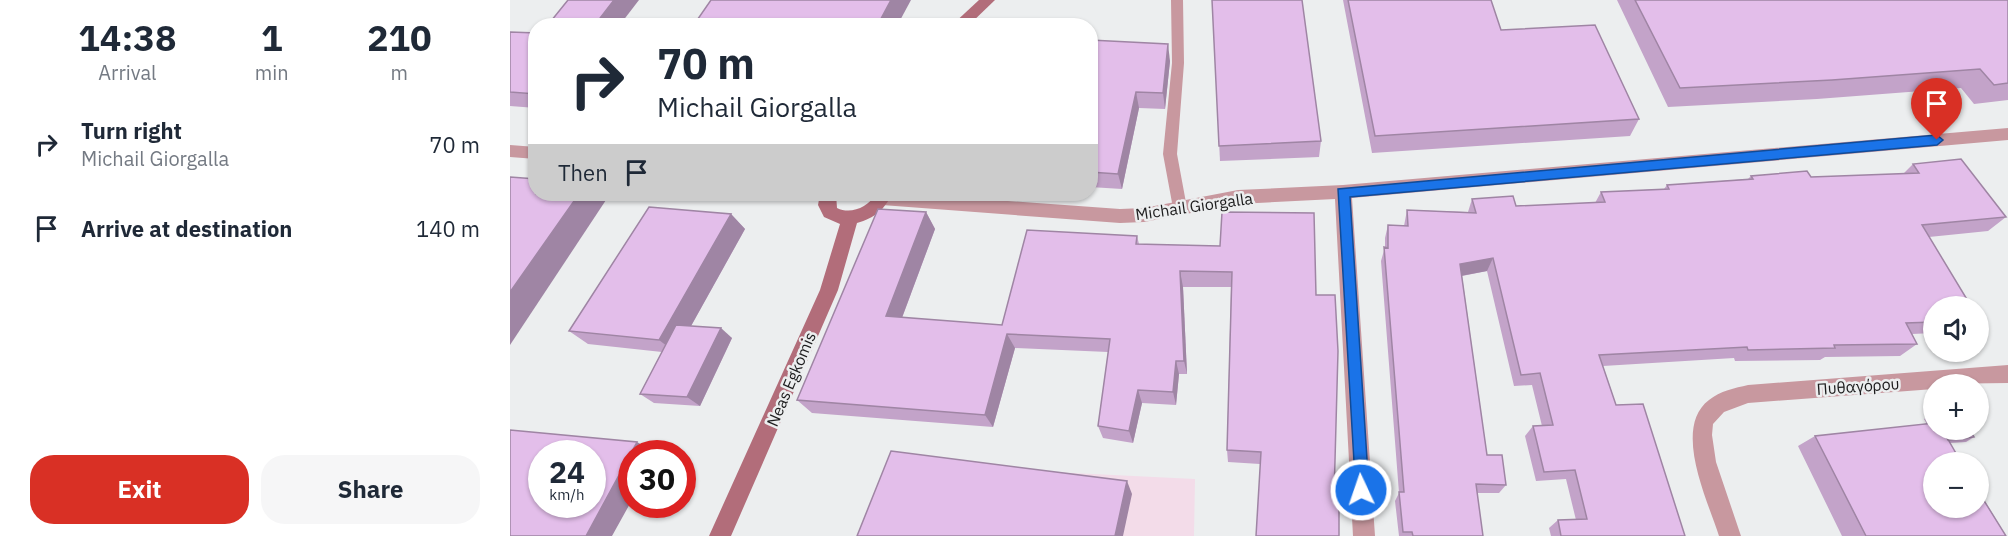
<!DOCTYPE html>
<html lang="en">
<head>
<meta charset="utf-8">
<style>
	:root { --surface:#fff; --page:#f6f6f7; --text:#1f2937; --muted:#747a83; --accent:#d93025 }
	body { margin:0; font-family:"IBM Plex Sans",sans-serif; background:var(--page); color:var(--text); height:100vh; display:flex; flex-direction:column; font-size:22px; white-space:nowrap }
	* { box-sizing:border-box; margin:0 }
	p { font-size:20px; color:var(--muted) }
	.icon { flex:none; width:33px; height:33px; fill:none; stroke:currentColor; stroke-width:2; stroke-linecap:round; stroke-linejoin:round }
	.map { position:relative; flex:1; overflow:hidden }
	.panel { display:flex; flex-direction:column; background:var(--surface); width:510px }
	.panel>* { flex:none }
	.hud { position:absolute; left:18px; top:18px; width:570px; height:183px; border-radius:24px; box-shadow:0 2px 4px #0004; background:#fff; color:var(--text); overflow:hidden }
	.fabs { position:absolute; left:1413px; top:296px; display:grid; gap:12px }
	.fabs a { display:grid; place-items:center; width:66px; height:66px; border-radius:50%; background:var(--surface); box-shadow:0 2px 4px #0004; font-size:30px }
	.speed { position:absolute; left:18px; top:440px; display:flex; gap:12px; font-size:30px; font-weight:700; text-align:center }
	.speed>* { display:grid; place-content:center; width:78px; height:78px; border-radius:50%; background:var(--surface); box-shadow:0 2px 4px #0004; line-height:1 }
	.speed small { font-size:15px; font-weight:400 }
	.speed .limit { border:9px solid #d22; background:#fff; color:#111 }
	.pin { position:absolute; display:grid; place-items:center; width:51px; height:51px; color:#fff; margin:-62px -26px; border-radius:50% 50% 50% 0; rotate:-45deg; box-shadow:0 0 6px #0007 }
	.pin .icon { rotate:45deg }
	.me { position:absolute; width:66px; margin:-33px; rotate:357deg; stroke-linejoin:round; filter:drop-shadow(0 0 4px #0008) }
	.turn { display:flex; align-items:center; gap:21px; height:126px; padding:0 30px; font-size:27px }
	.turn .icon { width:78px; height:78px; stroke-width:2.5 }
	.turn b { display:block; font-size:42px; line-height:51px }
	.then { display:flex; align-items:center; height:57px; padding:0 30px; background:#0003; gap:12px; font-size:22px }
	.eta { display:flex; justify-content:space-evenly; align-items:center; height:102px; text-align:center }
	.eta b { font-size:36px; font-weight:800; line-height:42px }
	.button { display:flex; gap:12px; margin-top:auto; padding:12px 30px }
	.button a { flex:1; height:69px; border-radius:24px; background:var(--accent); color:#fff; font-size:24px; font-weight:800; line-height:69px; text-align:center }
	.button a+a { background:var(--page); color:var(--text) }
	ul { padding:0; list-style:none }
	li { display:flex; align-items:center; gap:18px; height:84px; padding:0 30px }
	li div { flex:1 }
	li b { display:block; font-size:22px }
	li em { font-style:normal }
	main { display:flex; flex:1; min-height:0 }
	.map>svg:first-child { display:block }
	.education { fill:#f3dce9 }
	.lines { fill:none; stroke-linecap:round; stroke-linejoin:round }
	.lane { fill:#c8989f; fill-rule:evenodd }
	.street { fill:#c8989f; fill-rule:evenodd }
	.secondary { fill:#b26d7a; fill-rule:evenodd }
	.wall { fill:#c3a3c9 }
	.shaded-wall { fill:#9f85a4 }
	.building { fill:#e3beea; stroke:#9f85a4; stroke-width:1.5; fill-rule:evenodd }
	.route { fill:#1a73e8; stroke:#114b97; stroke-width:1.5 }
	.labels { text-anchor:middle; stroke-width:5; stroke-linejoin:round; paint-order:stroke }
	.street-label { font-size:16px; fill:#1c1c1d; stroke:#eceeef }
</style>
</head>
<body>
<main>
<section class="panel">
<div class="eta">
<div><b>14:38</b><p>Arrival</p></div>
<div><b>1</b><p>min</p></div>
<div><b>210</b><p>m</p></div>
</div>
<ul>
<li><svg class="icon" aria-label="right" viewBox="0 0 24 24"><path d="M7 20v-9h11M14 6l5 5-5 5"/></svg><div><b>Turn right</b><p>Michail Giorgalla</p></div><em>70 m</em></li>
<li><svg class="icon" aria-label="arrive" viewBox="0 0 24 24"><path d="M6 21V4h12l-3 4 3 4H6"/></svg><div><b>Arrive at destination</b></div><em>140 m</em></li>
</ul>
<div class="button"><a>Exit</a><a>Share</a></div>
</section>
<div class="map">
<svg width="1498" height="536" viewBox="0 0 1498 536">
	<rect width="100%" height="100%" fill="#eceeef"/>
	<!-- education -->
	<polygon class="education" points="396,465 685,479 684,536 369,536"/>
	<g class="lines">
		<!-- lane -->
		<polygon class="lane" points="661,0 673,0 674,63 667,154 677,208 670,214 663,208 653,154 662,63"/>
		<!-- street -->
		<g class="street">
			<polygon points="1498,128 1498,140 842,198 865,536 843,536 825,199 728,204 634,222 610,223 372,205 366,203 364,198 366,194 402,194 610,209 634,208 728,190 833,185"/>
			<polygon points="0,145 26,147 26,159 0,157"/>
			<path d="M1498,365V383L1424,384V389L1238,403L1214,412L1203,424L1202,435L1206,462L1231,536H1209C1198,501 1162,428 1199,400C1210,391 1225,388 1238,385Z"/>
		</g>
		<!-- secondary -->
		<g class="secondary">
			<polygon points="469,0 485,0 458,26 441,26"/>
			<path d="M310,194H326L327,208C341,215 358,207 366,194H382C374,210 365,218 347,223L328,290L221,536H199L310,290L330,224L314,217L308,205Z"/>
		</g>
	</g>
	<!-- wall -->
	<g class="wall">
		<polygon points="702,0 811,141 809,157 710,161"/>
		<polygon points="833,0 981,0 991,30 1129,119 1120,136 862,153"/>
		<polygon points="1107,0 1498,0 1498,100 1464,104 1451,88 1307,99 1158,107"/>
		<polygon points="0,32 26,33 26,108 0,106"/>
		<polygon points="580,40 660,61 655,109 629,108 612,189 580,187"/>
		<polygon points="1403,164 1496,217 1478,231 1419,237 1424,306 1424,333 1402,334 1407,344 1390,356 1315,357 1310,360 1225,361 1224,358 1093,366 1106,405 1175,536 1041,536 1039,528 1048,520 1066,520 1056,479 1026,481 1015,436 1023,426 1032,426 1022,385 1004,386 977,271 952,276 977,455 996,485 989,493 967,493 973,536 889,536 885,501 889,493 871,261 875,247 875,238 878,225 894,226 897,210 958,212 962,199 1006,206 1085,203 1091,192 1154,189 1157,185 1238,179 1241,176 1301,177 1393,174"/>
		<polygon points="416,212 425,229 392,318 492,325 627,236 629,244 806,295 824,497 829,536 750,464 718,462 717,450 721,287 673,287 677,374 669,374 666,405 632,403 623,443 593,438 588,426 598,352 505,348 483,427 302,413 287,400"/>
		<polygon points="221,214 235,229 181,326 222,338 190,406 144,403 130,394 152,352 78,344 59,331"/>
		<polygon points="1422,415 1424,415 1424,429 1464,437 1456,442 1440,443 1496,536 1332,536 1288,446 1305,436 1417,424 1414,419"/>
	</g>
	<!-- shaded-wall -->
	<g class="shaded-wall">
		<polygon points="104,0 129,0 109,26 84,26"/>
		<polygon points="381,0 401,0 387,26 367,26"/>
		<polygon points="658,44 660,61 655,109 653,93"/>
		<polygon points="626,92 629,108 612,189 608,174"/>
		<polygon points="69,194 88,194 96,200 0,345 0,292"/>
		<polygon points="416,212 425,229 387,331 376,316"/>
		<polygon points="221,214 235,229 166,353 149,340"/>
		<polygon points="983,258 977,271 945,277 950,264"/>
		<polygon points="670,271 673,287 677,374 674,361"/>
		<polygon points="211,328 222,338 190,406 177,397"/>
		<polygon points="497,334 505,348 483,427 475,415"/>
		<polygon points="666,361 669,374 666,405 663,392"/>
		<polygon points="628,390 632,403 623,443 619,431"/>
		<polygon points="127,442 146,453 122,453 122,500 102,536 76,536"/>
		<polygon points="617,481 622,494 613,536 605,536"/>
	</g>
	<!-- building -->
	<g class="building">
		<polygon points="58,0 104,0 84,26 37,26"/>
		<polygon points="201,0 381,0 367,26 183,26"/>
		<polygon points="702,0 792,0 811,141 709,146"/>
		<polygon points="838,0 981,0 991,30 1085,25 1129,119 865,136"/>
		<polygon points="1125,0 1498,0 1498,83 1484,85 1470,69 1322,80 1170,88"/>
		<polygon points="0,32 26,33 26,94 0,92"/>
		<polygon points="580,40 658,44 653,93 626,92 608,174 580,172"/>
		<polygon points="1451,159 1496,217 1412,225 1461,306 1424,306 1424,322 1396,323 1407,344 1324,345 1325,348 1238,350 1237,347 1089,355 1106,405 1133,404 1175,536 1051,536 1048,520 1077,519 1065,470 1034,472 1023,426 1043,425 1030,373 1011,375 983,258 950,264 977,455 992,455 996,485 966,484 973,536 903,536 902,532 893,532 889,492 894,492 874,247 878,248 878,225 898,226 897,210 966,213 962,199 1003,196 1006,206 1095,202 1091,192 1159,189 1157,185 1243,179 1241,176 1297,171 1301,177 1409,173 1403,164"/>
		<polygon points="0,177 26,179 26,194 69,194 0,292"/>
		<polygon points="139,207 221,214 149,340 59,331"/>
		<polygon points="368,209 416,212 376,316 492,325 517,230 627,236 626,244 710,246 712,212 804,213 806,295 825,295 828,351 824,497 829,497 829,536 746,536 751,452 717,450 722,272 670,271 674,361 666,361 663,392 628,390 619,431 588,426 600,339 497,334 475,415 287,400"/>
		<polygon points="166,325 211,328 177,397 130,394"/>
		<polygon points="1424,423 1424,429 1432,429 1451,462 1424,462 1424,507 1468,507 1468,491 1496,536 1356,536 1305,436"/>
		<polygon points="1432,429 1459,429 1464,437 1438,440"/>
		<path d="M0,430L127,442L76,536H0ZM32,453H82V504H32Z"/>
		<polygon points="381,451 617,481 605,536 347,536"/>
	</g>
	<!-- route -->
	<polygon class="route" points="1427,135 1433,140 1427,145 840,197 859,490 857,496 851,498 846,496 828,189"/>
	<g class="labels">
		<!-- street labels -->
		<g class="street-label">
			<text transform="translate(684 206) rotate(-8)" y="6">Michail Giorgalla</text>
			<text transform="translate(281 379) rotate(-67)" y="6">Neas Egkomis</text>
			<text transform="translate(1348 386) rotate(-4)" y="6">Πυθαγόρου</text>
		</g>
	</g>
</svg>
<div class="fabs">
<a><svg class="icon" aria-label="sound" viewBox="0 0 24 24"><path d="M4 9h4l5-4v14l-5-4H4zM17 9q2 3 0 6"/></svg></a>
<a>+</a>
<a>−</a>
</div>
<div class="speed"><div>24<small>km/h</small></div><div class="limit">30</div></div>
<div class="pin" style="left:1427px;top:140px;background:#d93025"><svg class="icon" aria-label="arrive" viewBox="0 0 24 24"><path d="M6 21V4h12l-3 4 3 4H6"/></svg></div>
<svg class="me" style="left:851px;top:490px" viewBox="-20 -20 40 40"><circle r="17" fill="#1a73e8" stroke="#fff" stroke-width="3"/><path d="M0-11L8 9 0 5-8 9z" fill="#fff"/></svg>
<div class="hud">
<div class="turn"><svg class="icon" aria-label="right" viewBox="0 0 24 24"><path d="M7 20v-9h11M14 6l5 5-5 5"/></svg><div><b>70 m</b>Michail Giorgalla</div></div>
<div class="then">Then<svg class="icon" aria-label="arrive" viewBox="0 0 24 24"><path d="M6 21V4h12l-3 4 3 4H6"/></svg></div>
</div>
</div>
</main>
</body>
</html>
